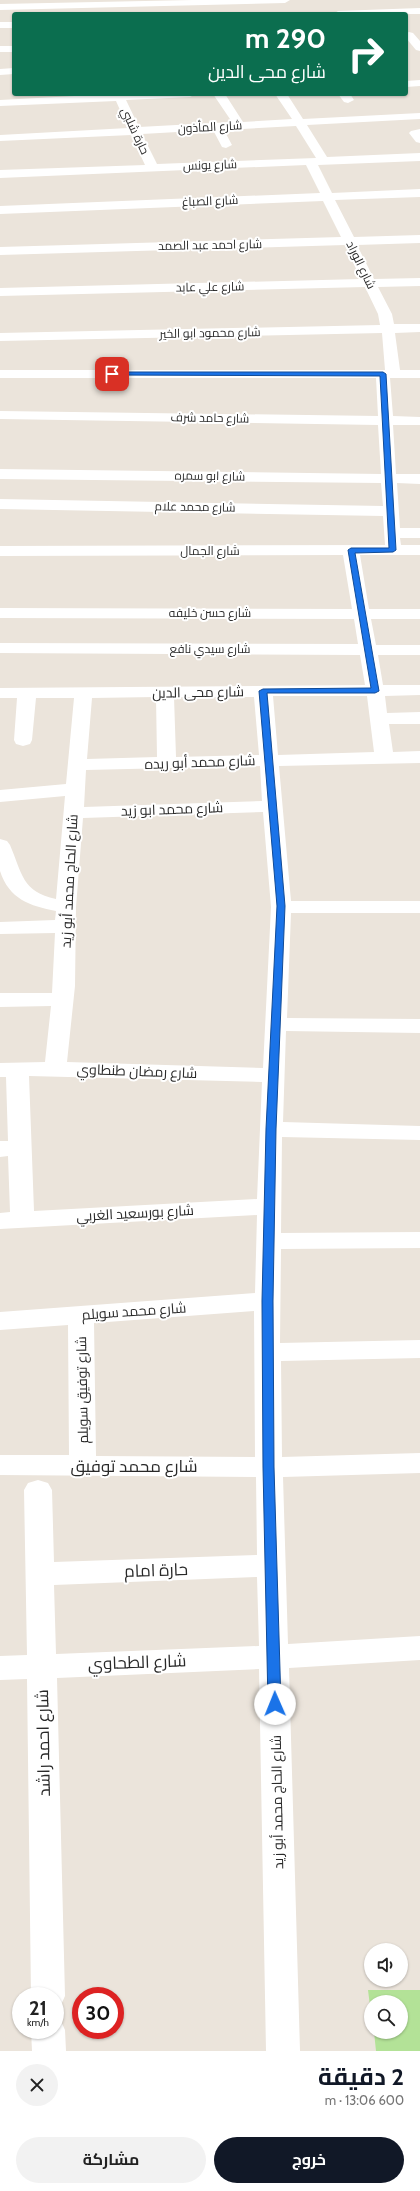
<!DOCTYPE html>
<html lang="ar">
<head>
<meta charset="utf-8">
<style>
	:root { --surface:#fff; --page:#f2f2f2; --text:#222; --muted:#767676; --accent:#111827 }
	body { margin:0; font-family:Cabin,Cairo,sans-serif; background:var(--page); color:var(--text); direction:rtl; height:100vh; display:flex; flex-direction:column; font-size:15px; white-space:nowrap }
	* { box-sizing:border-box; margin:0 }
	p { font-size:13px; color:var(--muted) }
	.icon { flex:none; width:22px; height:22px; fill:none; stroke:currentColor; stroke-width:2; stroke-linecap:round; stroke-linejoin:round }
	.map { position:relative; height:2051px; overflow:hidden; direction:ltr }
	.sheet { display:flex; flex-direction:column; background:var(--surface); flex:1 }
	.sheet>* { flex:none }
	.guide { position:absolute; left:12px; top:12px; width:396px; height:84px; border-radius:4px; box-shadow:0 1px 3px #0004; direction:rtl; background:#0b6e4f; color:#fff; overflow:hidden }
	.buttons { position:absolute; left:364px; top:1943px; display:grid; gap:8px }
	.buttons a { display:grid; place-items:center; width:44px; height:44px; border-radius:50%; background:var(--surface); box-shadow:0 1px 3px #0004; font-size:20px }
	.speed { position:absolute; left:12px; top:1987px; display:flex; gap:8px; font-size:20px; font-weight:700; text-align:center }
	.speed>* { display:grid; place-content:center; width:52px; height:52px; border-radius:50%; background:var(--surface); box-shadow:0 1px 3px #0004; line-height:1 }
	.speed small { font-size:10px; font-weight:400 }
	.speed .limit { border:6px solid #d22; background:#fff; color:#111 }
	.pin { position:absolute; display:grid; place-items:center; width:34px; height:34px; color:#fff; margin:-17px; border-radius:8px; box-shadow:0 2px 6px #0006 }
	.me { position:absolute; width:44px; margin:-22px; rotate:359deg; stroke-linejoin:round; filter:drop-shadow(0 0 3px #0008) }
	.turn { display:flex; align-items:center; gap:14px; height:84px; padding:0 16px; font-size:18px }
	.turn .icon { width:52px; height:52px; stroke-width:2.5 }
	.turn b { display:block; font-size:28px; line-height:34px }
	.round { display:grid; place-items:center; flex:none; width:42px; height:42px; border-radius:21px; background:var(--page) }
	.overview { display:flex; align-items:center; justify-content:space-between; height:68px; padding:0 16px }
	h1 { font-size:24px; font-weight:700; line-height:30px; color:var(--accent) }
	.primary-button { display:flex; gap:8px; margin-top:auto; padding:8px 16px }
	.primary-button a { flex:1; height:46px; border-radius:24px; background:var(--accent); color:#fff; font-size:16px; font-weight:700; line-height:46px; text-align:center }
	.primary-button a+a { background:var(--page); color:var(--text) }
	.map>svg:first-child { display:block }
	.green { fill:#b3e297 }
	.lines { fill:none; stroke-linecap:round; stroke-linejoin:round }
	.minor { fill:#fff; fill-rule:evenodd }
	.route { fill:#1a73e8; stroke:#114b97 }
	.labels { text-anchor:middle; stroke-width:4; stroke-linejoin:round; paint-order:stroke }
	.far-street-label { font-size:12px; fill:#292929; stroke:#fff }
	.street-label { font-size:14px; fill:#292929; stroke:#fff }
	.near-street-label { font-size:17px; fill:#292929; stroke:#fff }
</style>
</head>
<body>
<div class="map">
<svg width="420" height="2051" viewBox="0 0 420 2051">
	<rect width="100%" height="100%" fill="#ebe4db"/>
	<!-- green -->
	<polygon class="green" points="368,1990 420,1990 420,2051 376,2051 374,2032 401,2032 401,2002 371,2002 371,2014"/>
	<g class="lines">
		<!-- minor -->
		<g class="minor">
			<polygon points="193,0 290,0 285,3 0,10 0,4"/>
			<polygon points="420,8 420,14 333,14 338,11"/>
			<rect x="0" y="22" width="14" height="6"/>
			<polygon points="409,32 413,33 420,41 420,51 416,50 406,38 406,33"/>
			<rect x="0" y="46" width="14" height="6"/>
			<polygon points="14,68 14,74 0,75 0,69"/>
			<polygon points="420,80 420,86 406,87 406,81"/>
			<path d="M112,94H196L190,97L126,100L139,127L232,122L213,94H225L243,122L292,119L275,94H287L303,119L420,113V119L307,125L327,157L420,153V161L318,165L332,193L420,189V197L335,200L354,237L420,235V243L357,245L374,279L420,278V286L378,287L392,314L394,324H420V332L395,333L400,370H420V378H390L393,416L420,417V425H393L396,474H420V484L397,483L400,528H420V538H400L401,545H420V555H360L369,609H420V619H371L376,645H420V655H378L383,685H420V695L385,696L387,713L420,712V724H389L393,752L420,751V763L279,766L291,901H420V913H291L287,1018L420,1019V1033L286,1031L283,1122L420,1126V1140L282,1137L281,1233L420,1232V1248L281,1249L280,1343L420,1340V1358L281,1361L282,1457L420,1453V1473L283,1477L288,1644L420,1636V1660L289,1668L300,2051H266L259,1669L57,1678L65,1996L60,2007L55,2009V1996H31L27,1679L0,1680V1656L27,1655L24,1490L28,1483L38,1480L48,1483L52,1490L54,1562L257,1555L256,1477L0,1475V1455H69L68,1325L0,1330V1312L255,1293L257,1215L0,1229V1213L10,1212L8,1156L0,1157V1141H8L6,1077H0V1063L45,1062L51,1006L0,1007V993H52L55,933L0,934V922L55,920L56,911C30,906 9,899 0,871C0,862 0,849 0,839L7,841L10,845C22,873 22,892 56,899L65,796L0,802V790L66,784L74,698H36L32,740L30,744L23,746L16,744L14,740L17,698H0V688L365,685L360,655L0,653V643L358,644L354,619L0,618V608L352,609L343,555L0,556V546L385,545L383,516L0,509V499L383,506L381,483L0,479V469L381,474L378,425L0,419V411L378,416L376,378H0V370H385L382,333L0,341V333L380,325L378,314L365,287L0,296V288L361,279L345,245L0,255V247L341,237L323,201L0,214V206L320,193L306,165L0,178V170L145,165L131,135L0,141V135L128,128L116,101L0,106V100ZM296,126L316,158L157,164L142,134L213,130L222,147L226,148L232,145L224,130ZM273,696H367L374,752L278,755ZM156,697L157,757L87,759L92,698ZM174,697H254L259,755L176,757ZM260,766L262,801L84,807L86,770ZM263,812L271,907L263,1068L67,1062L75,986L76,907L83,818ZM29,1076L262,1082L257,1199L34,1211ZM254,1311L255,1457L96,1456L94,1323ZM257,1577L259,1646L56,1654L54,1585Z"/>
			<polygon points="338,94 350,94 354,100 348,103 344,102"/>
			<polygon points="420,129 420,143 416,142 409,133 411,131"/>
			<polygon points="55,2017 60,2019 65,2030 66,2051 32,2051 31,2030 55,2030"/>
		</g>
	</g>
	<!-- route -->
	<polygon class="route" points="112,372 383,372 386,374 396,550 393,552 355,553 379,691 375,693 267,693 285,906 276,1129 273,1301 274,1467 281,1704 279,1708 270,1708 268,1704 263,1467 262,1301 266,1129 277,906 259,691 263,689 371,688 348,550 351,548 389,548 380,376 110,375"/>
	<g class="labels">
		<!-- far-street labels -->
		<g class="far-street-label">
			<text transform="translate(210 127) rotate(-3)" y="4">شارع المأذون</text>
			<text transform="translate(135 131) rotate(65)" y="4">حارة شلبي</text>
			<text transform="translate(210 165) rotate(-2)" y="4">شارع يونس</text>
			<text transform="translate(210 201) rotate(-2)" y="4">شارع الصباغ</text>
			<text transform="translate(210 245) rotate(-1)" y="4">شارع احمد عبد الصمد</text>
			<text transform="translate(361 265) rotate(64)" y="4">شارع الوراد</text>
			<text transform="translate(210 287) rotate(-1)" y="4">شارع علي عابد</text>
			<text transform="translate(210 333) rotate(-1)" y="4">شارع محمود ابو الخير</text>
			<text transform="translate(210 418) rotate(1)" y="4">شارع حامد شرف</text>
			<text transform="translate(210 476) rotate(1)" y="4">شارع ابو سمره</text>
			<text transform="translate(195 507) rotate(1)" y="4">شارع محمد علام</text>
			<text x="210" y="555">شارع الجمال</text>
			<text x="210" y="617">شارع حسن خليفه</text>
			<text x="210" y="653">شارع سيدي نافع</text>
		</g>
		<!-- street labels -->
		<g class="street-label">
			<text transform="translate(198 692) rotate(-1)" y="5">شارع محى الدين</text>
			<text transform="translate(200 762) rotate(-2)" y="5">شارع محمد أبو ريده</text>
			<text transform="translate(172 809) rotate(-2)" y="5">شارع محمد ابو زيد</text>
			<text transform="translate(69 881) rotate(-87)" y="5">شارع الحاج محمد أبو زيد</text>
			<text transform="translate(137 1071) rotate(2)" y="5">شارع رمضان طنطاوي</text>
			<text transform="translate(135 1213) rotate(-3)" y="5">شارع بورسعيد الغربي</text>
			<text transform="translate(134 1311) rotate(-4)" y="5">شارع محمد سويلم</text>
			<text transform="translate(82 1390) rotate(-91)" y="5">شارع توفيق سويلم</text>
			<text transform="translate(277 1802) rotate(-91)" y="5">شارع الحاج محمد أبو زيد</text>
		</g>
		<!-- near-street labels -->
		<g class="near-street-label">
			<text x="134" y="1472">شارع محمد توفيق</text>
			<text transform="translate(156 1570) rotate(-2)" y="6">حارة امام</text>
			<text transform="translate(137 1662) rotate(-2)" y="6">شارع الطحاوي</text>
			<text transform="translate(43 1743) rotate(-91)" y="6">شارع احمد راشد</text>
		</g>
	</g>
</svg>
<div class="buttons">
<a><svg class="icon" aria-label="sound" viewBox="0 0 24 24"><path d="M4 9h4l5-4v14l-5-4H4zM17 9q2 3 0 6"/></svg></a>
<a><svg class="icon" aria-label="search" viewBox="0 0 24 24"><circle cx="10" cy="10" r="6"/><path d="M15 15l6 6"/></svg></a>
</div>
<div class="speed"><div>21<small>km/h</small></div><div class="limit">30</div></div>
<div class="pin" style="left:112px;top:374px;background:#d93025"><svg class="icon" aria-label="arrive" viewBox="0 0 24 24"><path d="M6 21V4h12l-3 4 3 4H6"/></svg></div>
<svg class="me" style="left:275px;top:1704px" viewBox="-20 -20 40 40"><circle r="19" fill="#fff"/><path d="M0-13L10 11 0 6-10 11z" fill="#1a73e8"/></svg>
<div class="guide">
<div class="turn"><svg class="icon" aria-label="right" viewBox="0 0 24 24"><path d="M7 20v-9h11M14 6l5 5-5 5"/></svg><div><b>290 m</b>شارع محى الدين</div></div>
</div>
</div>
<section class="sheet">
<div class="overview"><div><h1>2 دقيقة</h1><p>600 m · 13:06</p></div><a class="round"><svg class="icon" aria-label="close" viewBox="0 0 24 24"><path d="M6 6l12 12M18 6L6 18"/></svg></a></div>
<div class="primary-button"><a>خروج</a><a>مشاركة</a></div>
</section>
</body>
</html>
